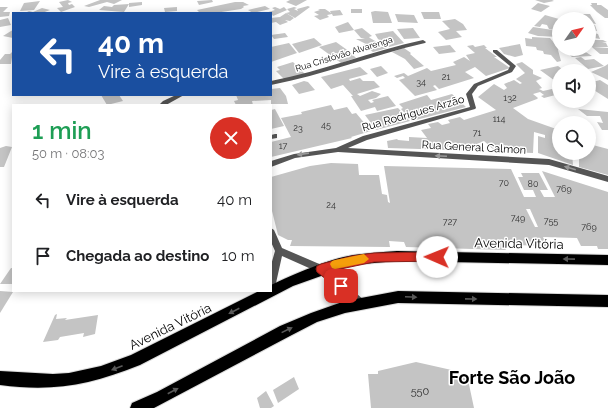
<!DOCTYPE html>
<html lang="pt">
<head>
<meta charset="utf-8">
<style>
	:root { --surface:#fff; --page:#f6f6f6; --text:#202124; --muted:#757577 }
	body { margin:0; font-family:Raleway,sans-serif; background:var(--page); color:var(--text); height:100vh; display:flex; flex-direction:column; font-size:15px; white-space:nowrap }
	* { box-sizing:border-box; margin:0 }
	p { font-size:13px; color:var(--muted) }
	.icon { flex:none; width:22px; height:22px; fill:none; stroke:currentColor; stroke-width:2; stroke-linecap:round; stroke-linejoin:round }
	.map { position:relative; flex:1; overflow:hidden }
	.panel { position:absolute; left:12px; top:104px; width:260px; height:188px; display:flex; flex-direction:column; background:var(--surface); border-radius:0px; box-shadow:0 2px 10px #0003 }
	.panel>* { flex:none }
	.banner { position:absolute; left:12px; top:12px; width:260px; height:84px; border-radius:0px; box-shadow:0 2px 10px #0003; background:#1a4fa0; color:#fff; overflow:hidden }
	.needle { width:26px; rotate:56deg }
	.tools { position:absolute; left:552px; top:12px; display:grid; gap:8px }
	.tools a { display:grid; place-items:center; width:44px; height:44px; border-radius:50%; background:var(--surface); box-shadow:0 2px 10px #0003; font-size:20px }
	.pin { position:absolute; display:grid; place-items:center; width:34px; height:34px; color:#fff; margin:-17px; border-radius:8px; box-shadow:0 2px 6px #0006 }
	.me { position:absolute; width:44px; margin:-22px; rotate:271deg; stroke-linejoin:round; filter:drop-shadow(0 0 3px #0008) }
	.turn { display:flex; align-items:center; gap:14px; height:84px; padding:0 20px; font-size:18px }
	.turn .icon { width:52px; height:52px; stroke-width:2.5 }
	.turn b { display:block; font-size:28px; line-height:34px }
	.round { display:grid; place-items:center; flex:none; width:42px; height:42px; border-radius:21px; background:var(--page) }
	.overview { display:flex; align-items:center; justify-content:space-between; height:68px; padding:0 20px }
	h1 { font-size:24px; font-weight:600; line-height:30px; color:#1e9e55 }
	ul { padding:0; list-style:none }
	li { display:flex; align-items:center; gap:12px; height:56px; padding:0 20px }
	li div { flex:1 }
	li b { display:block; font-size:15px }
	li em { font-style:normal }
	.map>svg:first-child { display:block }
	.building { fill:#c4c4c4; fill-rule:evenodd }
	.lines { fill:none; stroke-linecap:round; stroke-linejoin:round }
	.primary-casing { stroke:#dbdbdb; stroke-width:2 }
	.minor { fill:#555; fill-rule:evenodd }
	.primary { fill:#000; fill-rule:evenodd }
	.oneway { fill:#999 }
	.oneway2 { fill:#595959 }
	.route { fill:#d93025; stroke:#8d1f18 }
	.slow { fill:#f59e0b }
	.labels { text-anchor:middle; stroke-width:3; stroke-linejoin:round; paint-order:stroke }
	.far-street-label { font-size:9px; fill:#000; stroke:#fff }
	.number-label { font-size:9px; fill:#313131 }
	.street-label { font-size:11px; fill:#000; stroke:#fff }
	.near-number-label { font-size:11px; fill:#313131 }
	.near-street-label { font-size:13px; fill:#000; stroke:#fff }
	.near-district-label { font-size:18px; font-weight:bold; fill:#000; stroke:#fff }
</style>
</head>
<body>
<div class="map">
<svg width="608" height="408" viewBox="0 0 608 408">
	<rect width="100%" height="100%" fill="#fff"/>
	<!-- building -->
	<g class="building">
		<polygon points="68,0 72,2 68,3 69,5 72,4 75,7 61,12 57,8 63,7 59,2"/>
		<polygon points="100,0 122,0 114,4 107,2 89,7 84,6"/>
		<polygon points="212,0 213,2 199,5 197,1"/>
		<polygon points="290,0 307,0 296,6 286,2"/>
		<polygon points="535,0 552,0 554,1 544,3"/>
		<polygon points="40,1 34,10 20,11 24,3"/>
		<polygon points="142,2 142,5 129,7 129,3"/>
		<polygon points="235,2 243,2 249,5 243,6 244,7 241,9 215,13 200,13 197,10"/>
		<polygon points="538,3 550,6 541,12 531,9"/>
		<polygon points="591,3 597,3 597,5 601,5 608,10 608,18 605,18 597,12 590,5 592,5"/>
		<polygon points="129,4 124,12 99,10 104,6 112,7 114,5"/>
		<polygon points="265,6 270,9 253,13 248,10"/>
		<polygon points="308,6 310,7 295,18 286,13 290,12 287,9 294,7 297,8 294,9 298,11 297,9"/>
		<polygon points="0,7 8,7 3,12 10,12 9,16 0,17"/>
		<polygon points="177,7 177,11 165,12 164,8"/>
		<polygon points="275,7 280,9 284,7 287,10 273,16 271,13 265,13 275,10 272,8"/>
		<polygon points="42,8 50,10 42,13 25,13 29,11 33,12"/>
		<polygon points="318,9 325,9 331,13 330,11 340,10 343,15 333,16 332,14 327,15 329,17 320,20 314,16 319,15 314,12 320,10"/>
		<rect x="351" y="9" width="11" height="4"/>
		<polygon points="375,11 388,12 392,23 373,23 371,12"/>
		<polygon points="421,12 439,12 441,19 424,19"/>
		<polygon points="286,13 294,18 290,21 285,20 288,22 280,25 276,22 271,23 271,18 280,17"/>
		<polygon points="395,14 414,15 418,23 398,22"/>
		<polygon points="579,14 590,14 596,24 589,23 589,19 577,19 576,17 581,17"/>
		<polygon points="545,15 559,19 554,27 559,28 559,31 549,29 547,25 542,24 540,27 534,26"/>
		<polygon points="8,18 11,25 0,27 0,20"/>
		<polygon points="455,19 463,24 467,30 456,31 462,37 446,40 438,32 450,29 442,21"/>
		<polygon points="348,22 354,30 339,33 335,27"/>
		<polygon points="589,24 595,25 597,31 589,30"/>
		<polygon points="533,27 559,31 559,37 538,36 528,33"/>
		<polygon points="362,28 372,36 369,37 370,38 387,48 373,52 363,45 366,44 356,39 365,39 361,38 354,30"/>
		<polygon points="413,28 420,38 404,39 397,29"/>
		<polygon points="13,30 13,38 3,36 11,31"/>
		<polygon points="393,31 404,43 389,47 378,39 375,34"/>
		<polygon points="589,32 598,34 600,39 589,37"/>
		<polygon points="285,33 288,37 274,39 271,35"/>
		<polygon points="532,37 550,38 559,49 558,50 561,61 557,62 551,55 544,54 543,51 537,50 536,47 526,46 525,38 532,39"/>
		<polygon points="314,38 322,45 299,53 292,44"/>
		<polygon points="589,40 603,40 607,42 602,43 606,43 608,47 593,48 589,44"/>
		<polygon points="336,42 350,52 356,58 341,63 319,47"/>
		<polygon points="289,43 297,53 271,62 271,47"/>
		<polygon points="520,44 523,55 515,57 504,54 499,48"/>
		<polygon points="450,45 456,52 439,54 433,47"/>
		<polygon points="473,45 475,47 484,45 487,48 485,48 497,57 494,57 510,68 486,76 475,67 465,72 474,78 439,89 435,85 433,86 437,90 415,96 399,80 405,78 403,76 397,78 394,76 404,73 408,76 427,68 431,71 456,65 453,62 464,57 470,61 466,55 475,53 467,46"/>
		<polygon points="404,48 411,53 410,54 424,66 414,69 405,59 392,52"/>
		<polygon points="593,48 608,48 608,54 600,54"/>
		<polygon points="568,49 581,49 592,56 572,57 564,50"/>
		<polygon points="13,51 11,64 0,64 0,60 5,54 10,54"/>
		<polygon points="581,57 585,60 594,59 604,66 588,69 575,58"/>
		<polygon points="293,62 299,68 296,69 301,70 306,75 286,81 276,71 280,70 277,67"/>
		<polygon points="522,62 533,70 533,74 542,78 536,81 542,88 539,89 543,91 552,89 559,94 544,98 541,96 544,95 540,92 533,94 538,98 537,99 513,108 528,119 559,130 559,153 572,153 573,165 538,153 538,136 545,138 545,135 534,132 533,153 507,152 502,148 494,150 484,141 477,144 484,151 388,148 387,141 397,139 398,140 409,141 409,137 427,138 421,130 431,128 428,124 438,122 442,125 450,123 448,120 460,117 464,120 496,110 478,97 494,84 504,90 507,88 504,84 514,80 520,84 522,83 516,79 525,73 516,64"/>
		<polygon points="608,64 608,80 591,72 605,66"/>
		<polygon points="381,66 388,73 377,77 370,69"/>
		<polygon points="558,66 565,71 559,71 559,82 558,83 540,70"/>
		<polygon points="360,67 368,74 349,79 350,81 360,78 363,81 374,81 380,87 357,94 360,96 372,91 381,94 376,98 368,100 371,103 374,102 372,100 388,96 396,106 377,111 375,107 361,111 351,96 353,96 343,85 331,89 321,77"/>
		<polygon points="600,80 608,85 608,99 589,87 589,83"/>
		<polygon points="304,81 308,82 315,90 299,94 292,85"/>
		<polygon points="280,88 286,96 288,104 271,104 271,100 252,101 253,105 236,105 234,101 238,100 236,95 271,95 271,89"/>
		<polygon points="452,94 466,107 412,121 401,109 403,108 399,104 427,95 431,100"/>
		<polygon points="101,95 119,95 123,101 107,105"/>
		<polygon points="331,105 334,110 347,107 352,114 356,113 371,131 351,137 352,138 271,157 271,142 291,137 281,118 302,114 301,112"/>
		<polygon points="398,108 410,121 376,130 365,115"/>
		<polygon points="275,109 284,126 271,129 271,110"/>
		<polygon points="578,109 608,112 608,130 602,130 597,122 603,123 600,116 587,116"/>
		<polygon points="589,144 608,149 608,175 579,167 579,153 589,153"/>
		<polygon points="6,146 12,147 4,167 0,167 0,148"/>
		<path d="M331,163L358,164L359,175H379L382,194L387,195L388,202L390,203L384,166L511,169L524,197H536L533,190H524L518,177H523L521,173H539L548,190H540L544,197H555L542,171L608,192V249H598L597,246H581L577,238L543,237L547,246L515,245L514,242H503L506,250L406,247L404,242L389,241L390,247L290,246L292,240H288L278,235L271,207V177L310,166ZM526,209H530L538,227H535Z"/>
		<polygon points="11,268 13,268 12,284 0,284"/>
		<polygon points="0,291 13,292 0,313"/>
		<polygon points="57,314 56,319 67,318 65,320 98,315 95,334 83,337 84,333 60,337 58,340 43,342 55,315"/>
		<polygon points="416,362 456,371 457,374 467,375 474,408 371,408 368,374 378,374 378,371"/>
		<polygon points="294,377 299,389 278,403 273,390"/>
		<polygon points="266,391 274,406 271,408 260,408 257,398"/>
	</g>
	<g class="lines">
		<!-- primary casing -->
		<g class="primary-casing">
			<g id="primary">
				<path d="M397,251L608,255V265L397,261L352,265L293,286L140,365C90,385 54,392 0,385V371L53,374L69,373L101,366L131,355L259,291H271V285C294,274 329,259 353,255C368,253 382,252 397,251Z"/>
				<polygon points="398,291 608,295 608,307 398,303 345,313 317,322 290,336 154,408 130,408 132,403 157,392 280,326 311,313 345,301"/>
			</g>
		</g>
		<!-- minor -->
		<g class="minor">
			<path d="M423,40L426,42L425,43C373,55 323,75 271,85V81C323,71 371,51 423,40Z"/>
			<polygon points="493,50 497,50 516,66 512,72 478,86 472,94 476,108 475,109 367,140 348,148 549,159 608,176 608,182 549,165 338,152 295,158 271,167 271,161 294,154 336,148 363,136 470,107 466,94 474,84 508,70 510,66 493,52"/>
			<polygon points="176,95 184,95 166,105 159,105 163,101"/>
			<polygon points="275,134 277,134 277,138 271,139 271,135"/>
			<polygon points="271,228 274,230 282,248 324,266 364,300 366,303 364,306 361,308 358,306 318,272 282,256 276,283 274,286 271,287 271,265 275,251 271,242"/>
		</g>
		<!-- primary -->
		<use href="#primary" class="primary"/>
	</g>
	<!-- one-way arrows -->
	<defs><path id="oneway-solid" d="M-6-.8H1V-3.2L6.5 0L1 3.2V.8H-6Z"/></defs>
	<g class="oneway">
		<use href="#oneway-solid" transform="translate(303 154) rotate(172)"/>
		<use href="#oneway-solid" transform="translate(441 156) rotate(-177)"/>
		<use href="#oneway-solid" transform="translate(570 168) rotate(-164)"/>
	</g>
	<g class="oneway2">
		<use href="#oneway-solid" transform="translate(569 259) rotate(-179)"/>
		<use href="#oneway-solid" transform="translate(411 297) rotate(2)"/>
		<use href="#oneway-solid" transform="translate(471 299) rotate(1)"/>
		<use href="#oneway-solid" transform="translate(234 311) rotate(153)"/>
		<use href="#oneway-solid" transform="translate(287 330) rotate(-26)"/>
		<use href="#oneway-solid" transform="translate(117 368) rotate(159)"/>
		<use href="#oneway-solid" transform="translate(173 391) rotate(-28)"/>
	</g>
	<!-- route -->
	<polygon class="route" points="437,252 442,257 437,261 374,262 331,271 346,286 345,289 341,291 317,272 316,269 317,266 321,264 352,256 374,253"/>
	<!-- slow -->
	<polygon class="slow" points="364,254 369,259 364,263 335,269 332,268 330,264 332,261 335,260"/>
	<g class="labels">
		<!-- far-street labels -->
		<g class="far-street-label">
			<text transform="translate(344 54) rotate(-17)" y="3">Rua Cristóvão Alvarenga</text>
		</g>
		<!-- number labels -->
		<g class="number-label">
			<text x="446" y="80">21</text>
			<text x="421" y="85">34</text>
			<text x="510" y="101">132</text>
			<text x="499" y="122">114</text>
			<text x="326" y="128">45</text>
			<text x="298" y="131">23</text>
			<text x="477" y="136">71</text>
			<text x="283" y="149">17</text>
			<text x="504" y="186">70</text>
			<text x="533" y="187">80</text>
			<text x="564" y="192">769</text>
			<text x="331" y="208">24</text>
			<text x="518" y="221">749</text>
			<text x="551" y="224">755</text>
			<text x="450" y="225">727</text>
			<text x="589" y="230">769</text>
		</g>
		<!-- street labels -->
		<g class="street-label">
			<text transform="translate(413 113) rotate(-16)" y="4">Rua Rodrigues Arzão</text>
			<text transform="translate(474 147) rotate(3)" y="4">Rua General Calmon</text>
		</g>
		<!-- near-number labels -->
		<g class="near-number-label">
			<text x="420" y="395">550</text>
		</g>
		<!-- near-street labels -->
		<g class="near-street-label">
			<text transform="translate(519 243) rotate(1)" y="5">Avenida Vitória</text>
			<text transform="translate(170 326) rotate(-26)" y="5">Avenida Vitória</text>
		</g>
		<!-- near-district labels -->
		<g class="near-district-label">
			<text x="512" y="384">Forte São João</text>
		</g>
	</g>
</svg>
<div class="tools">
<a><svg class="needle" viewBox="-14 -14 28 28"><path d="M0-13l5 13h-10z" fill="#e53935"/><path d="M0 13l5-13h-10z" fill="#757577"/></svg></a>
<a><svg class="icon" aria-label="sound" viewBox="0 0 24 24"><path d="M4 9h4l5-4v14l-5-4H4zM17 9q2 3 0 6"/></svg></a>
<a><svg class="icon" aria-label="search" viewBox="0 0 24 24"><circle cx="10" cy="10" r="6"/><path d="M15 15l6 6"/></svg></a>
</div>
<div class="pin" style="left:341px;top:286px;background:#d93025"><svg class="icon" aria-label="arrive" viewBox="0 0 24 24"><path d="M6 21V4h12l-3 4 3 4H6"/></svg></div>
<svg class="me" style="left:437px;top:257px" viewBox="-20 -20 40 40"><circle r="19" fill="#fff"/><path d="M0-13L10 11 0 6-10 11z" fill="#d93025"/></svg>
<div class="banner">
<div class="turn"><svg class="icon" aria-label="left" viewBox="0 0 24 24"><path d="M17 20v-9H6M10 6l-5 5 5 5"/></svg><div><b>40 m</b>Vire à esquerda</div></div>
</div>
<section class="panel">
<div class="overview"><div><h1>1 min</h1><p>50 m · 08:03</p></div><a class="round" style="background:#d93025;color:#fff"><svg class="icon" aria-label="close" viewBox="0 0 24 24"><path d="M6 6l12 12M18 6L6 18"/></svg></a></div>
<ul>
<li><svg class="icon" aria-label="left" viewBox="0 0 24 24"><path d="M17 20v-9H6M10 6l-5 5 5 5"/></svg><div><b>Vire à esquerda</b></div><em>40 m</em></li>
<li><svg class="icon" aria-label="arrive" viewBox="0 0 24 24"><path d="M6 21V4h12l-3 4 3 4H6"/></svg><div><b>Chegada ao destino</b></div><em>10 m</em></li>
</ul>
</section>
</div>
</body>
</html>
